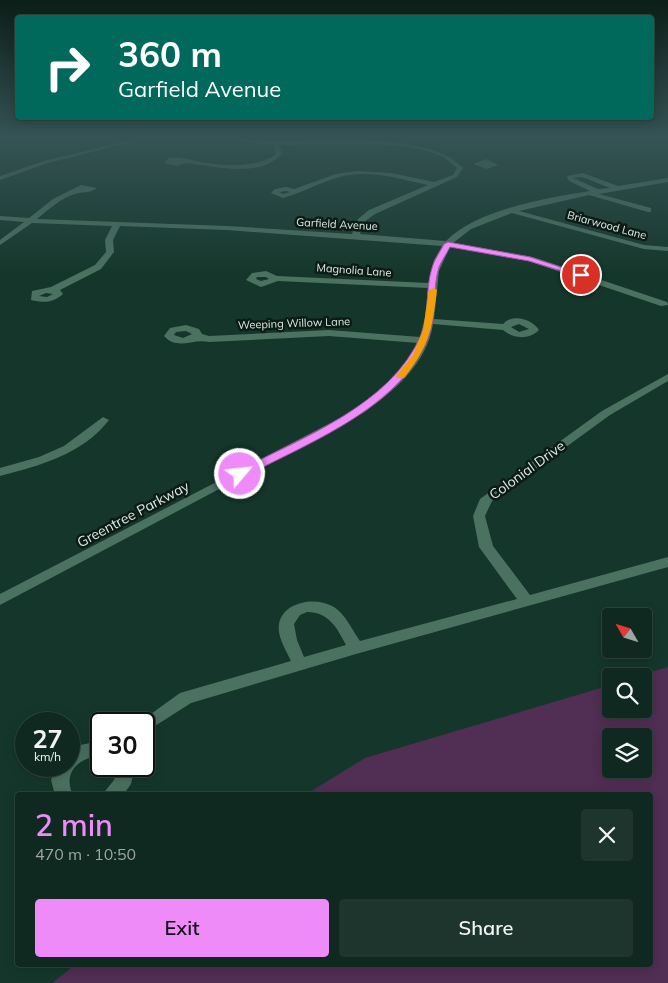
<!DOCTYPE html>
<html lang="en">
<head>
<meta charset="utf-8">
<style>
	:root { --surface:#102920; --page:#1e352d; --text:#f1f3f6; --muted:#9ca6a5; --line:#30453e; --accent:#ee8bf8 }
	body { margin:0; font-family:Mulish,sans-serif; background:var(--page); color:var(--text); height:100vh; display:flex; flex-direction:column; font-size:19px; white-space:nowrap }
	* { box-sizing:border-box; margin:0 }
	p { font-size:16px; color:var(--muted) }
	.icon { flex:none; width:28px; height:28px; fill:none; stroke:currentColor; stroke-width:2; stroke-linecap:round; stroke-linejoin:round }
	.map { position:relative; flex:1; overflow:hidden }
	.drawer { position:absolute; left:15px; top:792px; width:638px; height:175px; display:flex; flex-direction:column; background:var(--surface); border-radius:5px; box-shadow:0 2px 12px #0003,0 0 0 1px var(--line) }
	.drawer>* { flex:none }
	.banner { position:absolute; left:15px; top:15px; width:639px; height:105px; border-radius:5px; box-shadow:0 2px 12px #0003,0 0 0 1px var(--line); background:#00695c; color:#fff; overflow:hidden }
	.needle { width:32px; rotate:309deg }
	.tools { position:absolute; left:602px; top:608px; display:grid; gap:10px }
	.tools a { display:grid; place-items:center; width:50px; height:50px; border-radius:5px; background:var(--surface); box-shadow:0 2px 12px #0003,0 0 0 1px var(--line); font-size:25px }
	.speed { position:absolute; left:15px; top:712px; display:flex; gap:10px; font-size:25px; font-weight:700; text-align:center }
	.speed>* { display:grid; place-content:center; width:65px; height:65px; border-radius:50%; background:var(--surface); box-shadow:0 2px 12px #0003,0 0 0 1px var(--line); line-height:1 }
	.speed small { font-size:12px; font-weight:400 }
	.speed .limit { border:2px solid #111; border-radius:8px; background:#fff; color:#111 }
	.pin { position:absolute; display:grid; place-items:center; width:42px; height:42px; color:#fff; margin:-21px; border:2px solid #fff; border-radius:50%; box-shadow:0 1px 5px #0007 }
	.me { position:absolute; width:55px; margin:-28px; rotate:62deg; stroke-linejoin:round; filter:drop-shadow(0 0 4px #0008) }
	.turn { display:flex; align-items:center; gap:18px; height:105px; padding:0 20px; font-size:22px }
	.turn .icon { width:65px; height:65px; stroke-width:2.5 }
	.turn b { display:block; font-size:35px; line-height:42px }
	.round { display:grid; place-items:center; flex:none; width:52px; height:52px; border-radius:5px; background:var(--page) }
	.headline { display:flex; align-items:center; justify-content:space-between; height:85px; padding:0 20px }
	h1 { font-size:30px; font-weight:600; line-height:38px; color:var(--accent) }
	.action { display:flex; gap:10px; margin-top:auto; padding:10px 20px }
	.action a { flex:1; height:58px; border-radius:5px; background:var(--accent); color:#111; font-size:20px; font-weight:600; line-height:58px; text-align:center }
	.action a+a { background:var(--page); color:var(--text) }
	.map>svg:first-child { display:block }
	.green { fill:#512e54; fill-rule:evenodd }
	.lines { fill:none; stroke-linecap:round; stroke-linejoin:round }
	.minor { fill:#4b7161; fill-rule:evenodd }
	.route { fill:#ee8bf8; stroke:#9b5aa1 }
	.slow { fill:#f59e0b }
	.labels { text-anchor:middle; stroke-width:5; stroke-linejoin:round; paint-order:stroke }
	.far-street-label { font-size:11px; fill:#d9ece3; stroke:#0d1b16 }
	.street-label { font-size:14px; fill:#d9ece3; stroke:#0d1b16 }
</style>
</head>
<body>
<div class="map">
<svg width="668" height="983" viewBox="0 0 668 983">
	<rect width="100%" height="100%" fill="#15372b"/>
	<!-- green -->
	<path class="green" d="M668,667V983H52L75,965H650V795H305L365,758L611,685V709H644V676H638ZM611,736H644V769H611Z"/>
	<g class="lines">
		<!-- minor -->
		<g class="minor">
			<polygon points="143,137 152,137 48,163 0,180 0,176 44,161"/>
			<path d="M218,137C235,135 253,141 271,141C321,142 428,130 463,168L457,177L375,214L364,222L360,234L446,241C477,209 547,198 590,191L569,181L567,176L583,173L618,186L668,178V182L599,194L651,208V212H648L589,195L519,211L644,245L668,247V251L644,249L512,213L471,229L453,243L533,257L667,302L668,305L661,306L528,261L450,247L439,271L434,319L503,324C513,313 532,319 539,330C529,340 513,339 503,330L433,324C427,364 393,392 363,413L0,605V594L342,417C373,397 401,376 418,343L329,336L209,342C192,338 178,351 164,336L170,328L186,325L199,329L202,334L209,336L329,330L420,337L425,317L428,288L278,281L261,287L246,280L252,273L266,271L277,276L429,283L434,260L442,246L227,230L120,226L113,240L114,252L101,269L60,290L63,294C53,303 44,303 31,300L32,291L51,287L95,265L106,252L105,240L112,226L32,223L0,245V240L24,222L0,220V216L29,218L53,199L81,185L97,188C89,194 83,191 75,194C61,198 48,210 37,219L227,226L352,234L358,219L369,210L428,185C400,179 369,169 340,177C320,182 302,193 283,198L271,193L275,189L286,187L294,189L336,174L356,171L391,173L434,182L453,175L457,168C453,165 449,161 445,158C409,138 321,145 279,145L282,154C258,179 216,166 186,163L177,166L164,163L169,158C176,157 181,158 188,159C212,166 256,170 276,154L273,145L252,143ZM582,177L610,188L598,189L573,178ZM286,191L290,192L283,194L279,192ZM257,277H266L269,279L261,281L256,279ZM46,293L53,294L47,297L39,296ZM519,324L529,329L519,332L511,327ZM186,331L192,334L183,338L174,335L176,332Z"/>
			<polygon points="486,159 498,165 487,169 473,164"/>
			<path d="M668,374V381L610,415L492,501L485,516L493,546L530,595L668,557V567L356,654L191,703L144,733V724H137L180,693L291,661C286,650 277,637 279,624C283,601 317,596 334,607C346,615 352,630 360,641L517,599L479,547L473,516L480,499L602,411ZM307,612C329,612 337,628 346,645L304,657L297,640L294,624L300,615Z"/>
			<path d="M103,417L109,420C83,454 39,466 0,476V468L39,457L64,446Z"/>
			<path d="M101,741V755C79,758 62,772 73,795H55L51,780L56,766H69V752L80,745Z"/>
			<polygon points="117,766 135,766 131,784 123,795 102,795 114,780"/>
		</g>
	</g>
	<!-- sky -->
	<linearGradient id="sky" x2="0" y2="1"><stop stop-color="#0c1e18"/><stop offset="0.5" stop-color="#355355"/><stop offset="1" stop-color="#355355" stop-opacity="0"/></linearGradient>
	<rect width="668" height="274" fill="url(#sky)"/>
	<!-- route -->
	<path class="route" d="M448,242L530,257L585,275L581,277L529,261L450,247C447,253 442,260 439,267C432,290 437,316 428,338C400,409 307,443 244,477H236V472C300,438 391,406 421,335C430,314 425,289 432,268C434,260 440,252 444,244Z"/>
	<!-- slow -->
	<path class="slow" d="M433,288L437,290C432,330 429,346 404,378H397L396,376L413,355L423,330L429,290Z"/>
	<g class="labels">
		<!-- far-street labels -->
		<g class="far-street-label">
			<text transform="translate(337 224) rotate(3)" y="4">Garfield Avenue</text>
			<text transform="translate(607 225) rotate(15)" y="4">Briarwood Lane</text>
			<text transform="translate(354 270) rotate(4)" y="4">Magnolia Lane</text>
			<text transform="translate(294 323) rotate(-2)" y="4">Weeping Willow Lane</text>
		</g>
		<!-- street labels -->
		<g class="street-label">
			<text transform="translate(527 470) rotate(-36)" y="5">Colonial Drive</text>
			<text transform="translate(133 514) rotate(-28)" y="5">Greentree Parkway</text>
		</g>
	</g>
</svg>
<div class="tools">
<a><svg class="needle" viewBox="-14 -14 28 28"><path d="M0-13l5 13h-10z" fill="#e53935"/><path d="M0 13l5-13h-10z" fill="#9ca6a5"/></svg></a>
<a><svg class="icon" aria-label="search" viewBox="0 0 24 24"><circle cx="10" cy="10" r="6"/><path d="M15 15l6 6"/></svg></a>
<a><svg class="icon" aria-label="layers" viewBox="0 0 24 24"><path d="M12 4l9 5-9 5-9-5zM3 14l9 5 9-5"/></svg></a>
</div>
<div class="speed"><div>27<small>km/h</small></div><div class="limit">30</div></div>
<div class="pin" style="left:581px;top:275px;background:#d93025"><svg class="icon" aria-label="arrive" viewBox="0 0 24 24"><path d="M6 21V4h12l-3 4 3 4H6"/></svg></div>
<svg class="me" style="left:240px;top:474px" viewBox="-20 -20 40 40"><circle r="17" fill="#ee8bf8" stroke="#fff" stroke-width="3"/><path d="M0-11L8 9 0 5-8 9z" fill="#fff"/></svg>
<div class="banner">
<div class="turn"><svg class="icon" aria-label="right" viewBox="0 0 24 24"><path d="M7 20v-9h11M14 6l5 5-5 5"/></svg><div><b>360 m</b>Garfield Avenue</div></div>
</div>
<section class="drawer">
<div class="headline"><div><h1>2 min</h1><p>470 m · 10:50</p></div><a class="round"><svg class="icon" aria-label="close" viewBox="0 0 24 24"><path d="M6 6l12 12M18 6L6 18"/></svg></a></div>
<div class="action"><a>Exit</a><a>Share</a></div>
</section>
</div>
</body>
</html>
